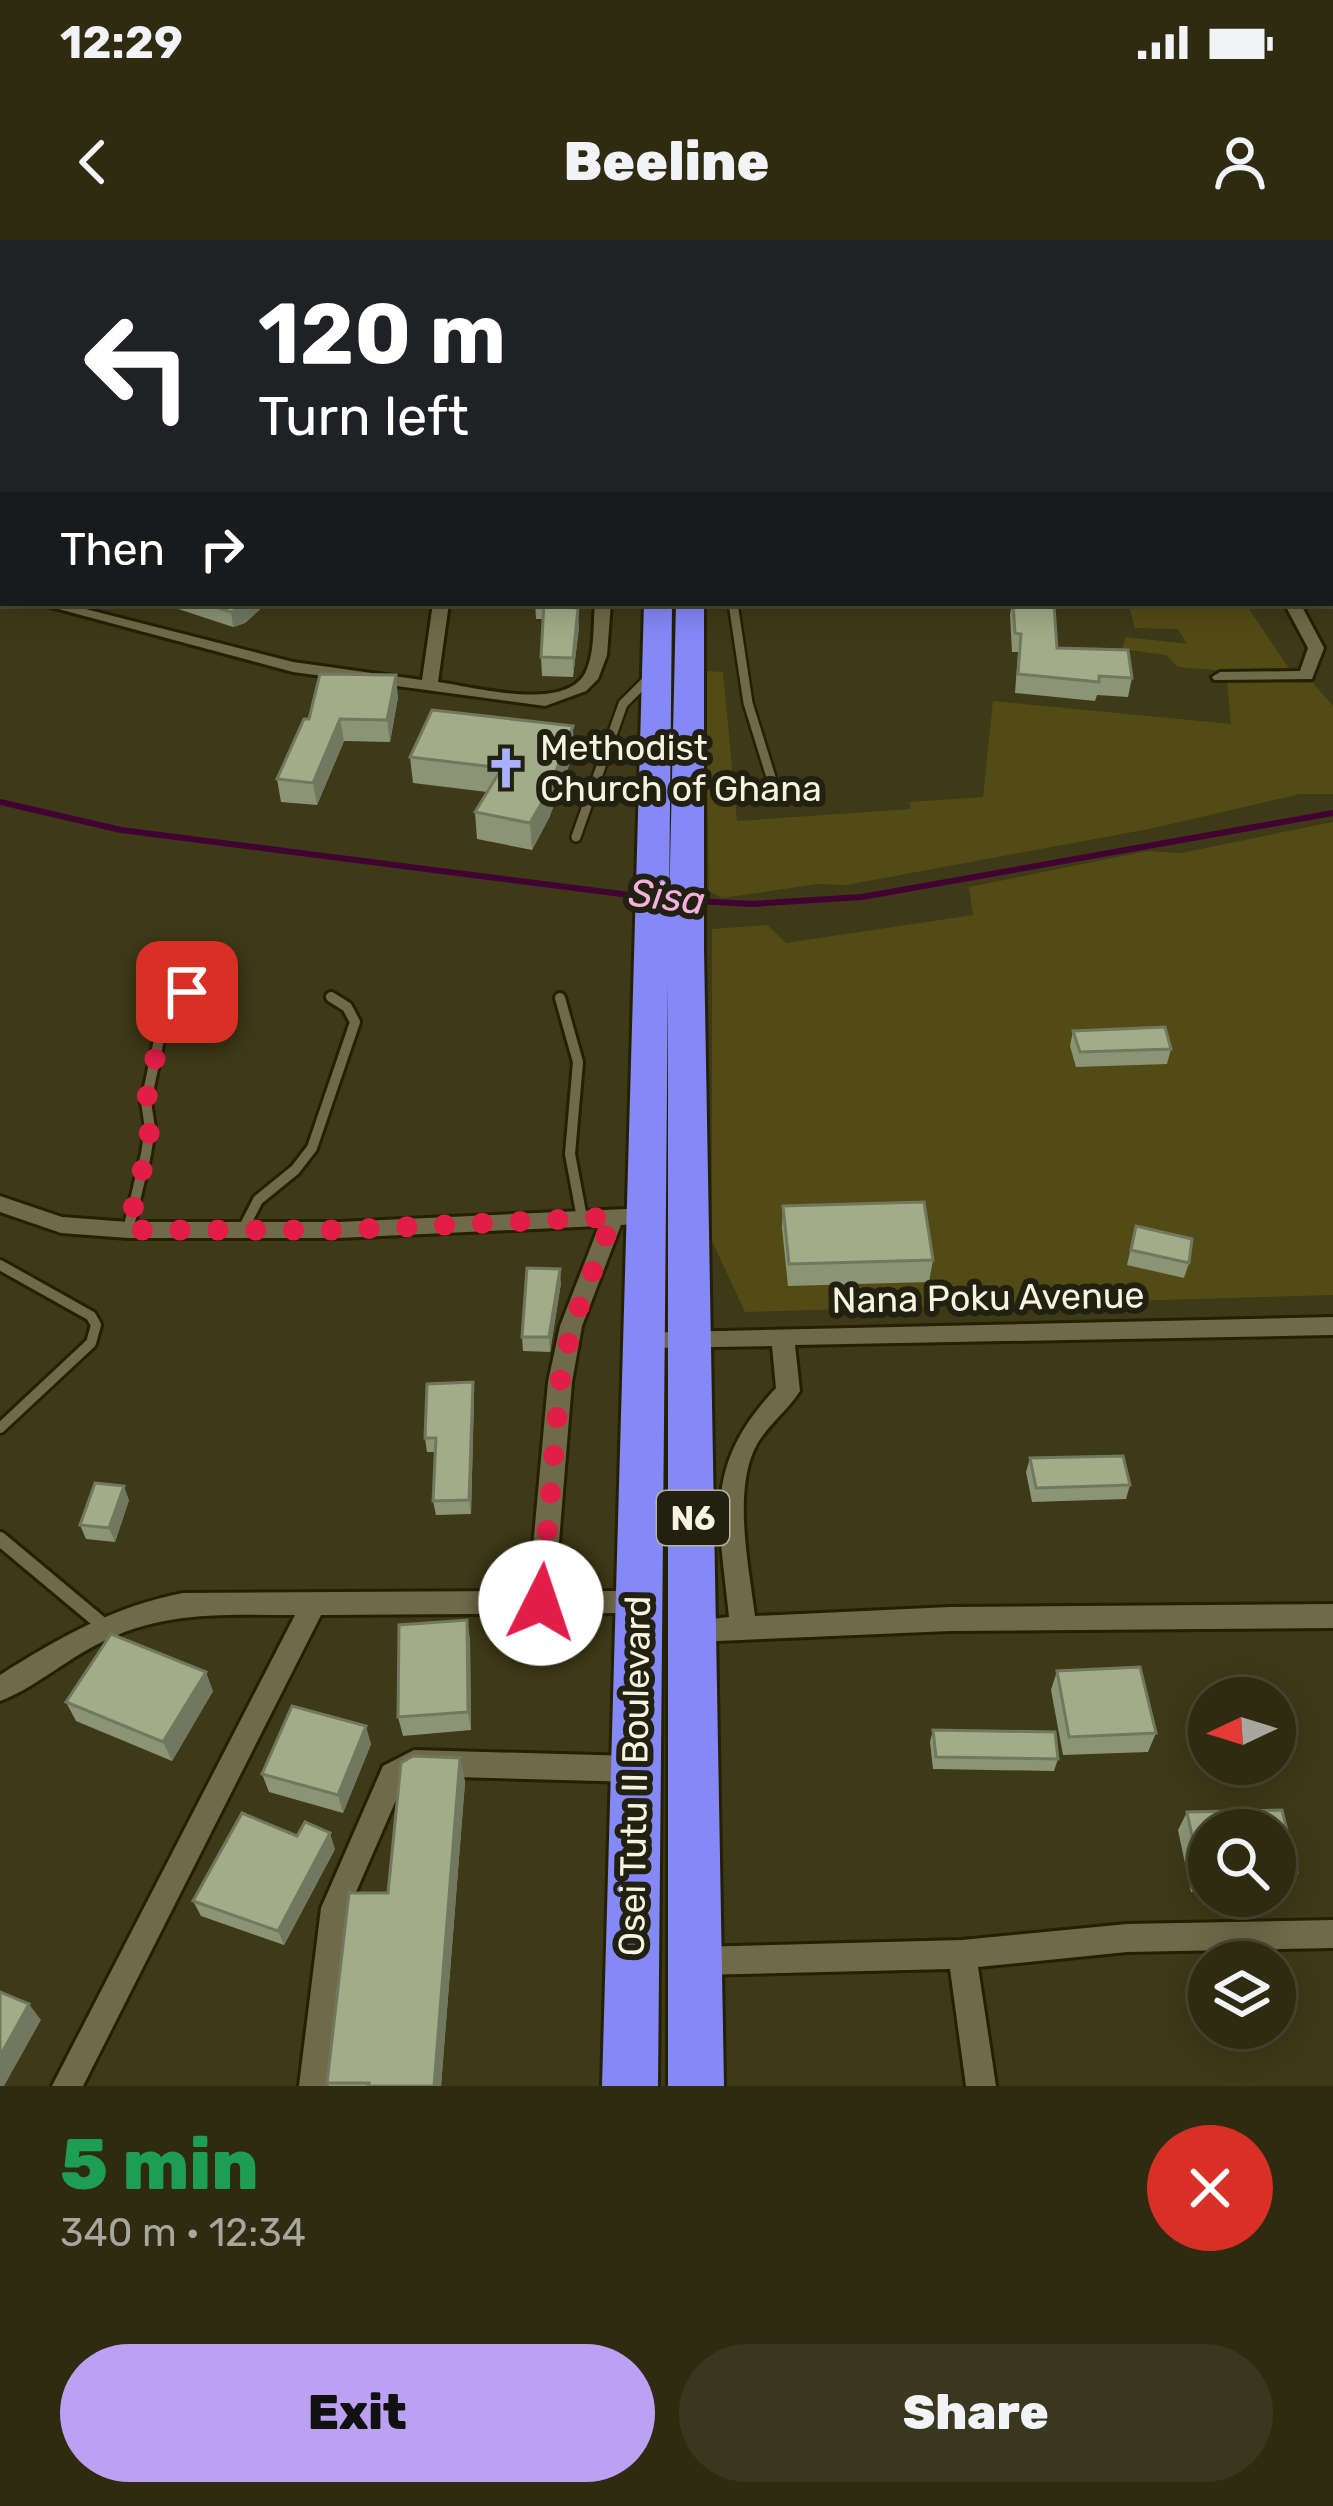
<!DOCTYPE html>
<html lang="en">
<head>
<meta charset="utf-8">
<style>
	:root { --surface:#2e2b11; --page:#3a371f; --text:#f1f3f6; --muted:#a7a79f; --line:#494731; --accent:#bca0f2 }
	body { margin:0; font-family:Rubik,sans-serif; background:var(--page); color:var(--text); height:100vh; display:flex; flex-direction:column; font-size:45px; white-space:nowrap }
	* { box-sizing:border-box; margin:0 }
	p { font-size:39px; color:var(--muted) }
	.icon { flex:none; width:66px; height:66px; fill:none; stroke:currentColor; stroke-width:2; stroke-linecap:round; stroke-linejoin:round }
	.map { position:relative; height:1846px; overflow:hidden }
	.details { display:flex; flex-direction:column; background:var(--surface); flex:1 }
	.details>* { flex:none }
	.banner { position:absolute; left:0px; top:0px; width:1335px; height:366px; box-shadow:0 6px 30px #0003,0 0 0 3px var(--line); background:#202124; color:#fff; overflow:hidden }
	.needle { width:78px; rotate:266deg }
	.fabs { position:absolute; left:1188px; top:1437px; display:grid; gap:24px }
	.fabs a { display:grid; place-items:center; width:108px; height:108px; border-radius:50%; background:var(--surface); box-shadow:0 6px 30px #0003,0 0 0 3px var(--line); font-size:60px }
	.pin { position:absolute; display:grid; place-items:center; width:102px; height:102px; color:#fff; margin:-51px; border-radius:24px; box-shadow:0 6px 18px #0006 }
	.me { position:absolute; width:132px; margin:-66px; rotate:4deg; stroke-linejoin:round; filter:drop-shadow(0 0 9px #0008) }
	.turn { display:flex; align-items:center; gap:42px; height:252px; padding:0 60px; font-size:54px }
	.turn .icon { width:156px; height:156px; stroke-width:2.5 }
	.turn b { display:block; font-size:84px; line-height:102px }
	.then { display:flex; align-items:center; height:114px; padding:0 60px; background:#0003; gap:24px; font-size:45px }
	.round { display:grid; place-items:center; flex:none; width:126px; height:126px; border-radius:63px; background:var(--page) }
	.headline { display:flex; align-items:center; justify-content:space-between; height:204px; padding:0 60px }
	h1 { font-size:72px; font-weight:800; line-height:90px; color:#1e9e55 }
	.button { display:flex; gap:24px; margin-top:auto; padding:24px 60px }
	.button a { flex:1; height:138px; border-radius:72px; background:var(--accent); color:#111; font-size:48px; font-weight:800; line-height:138px; text-align:center }
	.button a+a { background:var(--page); color:var(--text) }
	.status { display:flex; justify-content:space-between; align-items:center; height:84px; padding:0 60px; background:var(--surface); direction:ltr }
	.status svg { height:33px; fill:currentColor }
	header { display:flex; justify-content:space-between; align-items:center; height:156px; padding:0 60px; background:var(--surface); font-size:54px; font-weight:800 }
	.map>svg:first-child { display:block }
	.green { fill:#534b15 }
	.lines { fill:none; stroke-linecap:round; stroke-linejoin:round }
	.stream { stroke:#410332; stroke-width:6 }
	.lane-far2-casing { stroke:#252000; stroke-width:14 }
	.lane-far1-casing { stroke:#252000; stroke-width:16 }
	.lane-casing { stroke:#252000; stroke-width:20 }
	.street-casing { stroke:#252000; stroke-width:6 }
	.secondary-casing { stroke:#252000; stroke-width:6 }
	.highway-casing { stroke:#252000; stroke-width:6 }
	.lane-far2 { stroke:#706a48; stroke-width:9 }
	.lane-far1 { stroke:#706a48; stroke-width:10 }
	.lane { stroke:#706a48; stroke-width:14 }
	.street { fill:#706a48; fill-rule:evenodd }
	.secondary { fill:#706a48; fill-rule:evenodd }
	.highway { fill:#8588f7; fill-rule:evenodd }
	.wall { fill:#8b9475 }
	.shaded-wall { fill:#71785f }
	.building { fill:#a2ac88; stroke:#71785f; stroke-width:3 }
	.route { stroke:#e11d48; stroke-width:21; stroke-dasharray:0 37.8 }
	.labels { text-anchor:middle; stroke-width:12; stroke-linejoin:round; paint-order:stroke }
	.shield { fill:#222011; stroke:#b6b4a2; stroke-width:3 }
	.shield-label { font-size:33px; font-weight:bold; fill:#f6f3e0 }
	.poi-label { font-size:36px; fill:#f6f3e0; stroke:#222011; text-anchor:start }
	.street-label { font-size:36px; fill:#f6f3e0; stroke:#222011 }
	.water-label { font-size:39px; font-style:italic; fill:#f4b1dd; stroke:#222011 }
</style>
</head>
<body>
<div class="status"><b>12:29</b><svg viewBox="0 0 49 12"><path d="M0 12V9h3v3zM5 12V6h3v6zM10 12V3h3v9zM15 12V0h3v12zM26 1h20v11H26zM47 4h2v5h-2z"/></svg></div>
<header><svg class="icon" aria-label="back" viewBox="0 0 24 24"><path d="M15 5l-7 7 7 7"/></svg>Beeline<svg class="icon" aria-label="person" viewBox="0 0 24 24"><circle cx="12" cy="8" r="4"/><path d="M4 21q1-7 8-7t8 7"/></svg></header>
<div class="map">
<svg width="1333" height="1846" viewBox="0 0 1333 1846">
	<rect width="100%" height="100%" fill="#3e3917"/>
	<!-- green -->
	<g class="green">
		<polygon points="1128,363 1245,363 1290,430 1253,433 1178,427 1166,415 1122,409 1126,397 1187,404 1178,389 1135,388"/>
		<polygon points="705,431 723,432 737,581 911,569 909,562 983,557 993,461 1231,484 1227,441 1313,443 1333,466 1333,554 1300,554 1149,589 846,645 818,644 722,658 709,651"/>
		<polygon points="1333,582 1333,1055 745,1072 712,1001 712,689 767,685 786,703 973,675 969,647 1148,611 1181,613"/>
	</g>
	<g class="lines">
		<!-- stream -->
		<g class="stream">
			<polyline points="0,562 121,590 645,657"/>
			<polyline points="696,661 752,664 862,657 1333,573"/>
		</g>
		<!-- lane-far2 casing -->
		<g class="lane-far2-casing">
			<g id="lane-far2">
				<polyline points="733,363 748,463 774,547"/>
				<polyline points="576,597 623,464 654,433"/>
			</g>
		</g>
		<!-- lane-far1 casing -->
		<g class="lane-far1-casing">
			<g id="lane-far1">
				<polyline points="560,758 578,822 570,914 582,978"/>
				<polyline points="128,990 146,914 150,888 146,862 161,790 187,752"/>
				<polyline points="242,991 258,960 295,930 312,908 355,782 347,767 331,757"/>
				<polyline points="0,1025 91,1076 96,1085 91,1103 0,1188"/>
			</g>
		</g>
		<!-- lane casing -->
		<g class="lane-casing">
			<polyline id="lane" points="0,1299 103,1385"/>
		</g>
		<!-- street casing -->
		<g class="street-casing">
			<g id="street">
				<polygon points="14,0 28,0 12,3"/>
				<polygon points="309,0 321,0 307,3"/>
				<polygon points="492,0 504,0 503,3 491,3"/>
				<polygon points="825,0 837,0 838,3 826,3"/>
				<rect x="1042" y="0" width="12" height="3"/>
				<polygon points="1198,0 1210,0 1211,3 1199,3"/>
				<polygon points="3,10 3,20 0,21 0,11"/>
				<rect x="1332" y="24" width="1" height="8"/>
				<polygon points="0,107 3,108 3,116 0,115"/>
				<polygon points="0,226 3,227 3,235 0,234"/>
				<rect x="1332" y="260" width="1" height="10"/>
				<polygon points="0,345 3,346 3,356 0,355"/>
				<path d="M36,363H62L293,422L422,440L433,363H449L438,442C475,447 570,474 587,429C595,409 593,384 595,363H611L607,415L598,439L586,451L545,466L293,432Z"/>
				<polygon points="1284,363 1300,363 1324,408 1312,439 1214,440 1212,437 1220,432 1300,431 1308,408"/>
				<path d="M0,956L62,977L128,982H339L649,968L657,970L660,976L657,982L621,985L582,1086L572,1142L555,1351H635L644,1354L648,1362L644,1370L635,1373L321,1375L83,1846H52L295,1375C222,1375 162,1370 96,1405C63,1422 34,1448 0,1461V1435C58,1398 115,1366 183,1353L529,1351L548,1142L560,1086L599,986L339,998H128L61,993L0,972Z"/>
				<path d="M1333,1077V1095L795,1105L800,1151C788,1170 769,1184 757,1204C732,1249 749,1327 755,1376L950,1367L1333,1364V1388L950,1391L694,1402L685,1398L681,1390L685,1382L729,1377C719,1278 702,1227 776,1148L772,1106L644,1108L636,1105L633,1099L636,1093Z"/>
				<polygon points="414,1510 633,1516 643,1520 647,1529 643,1538 633,1542 417,1536 403,1544 349,1668 329,1846 299,1846 321,1668 383,1526"/>
				<polygon points="1333,1680 1333,1708 1127,1712 978,1727 996,1846 966,1846 950,1729 696,1735 686,1731 682,1721 686,1711 696,1707 962,1700 1127,1684"/>
			</g>
		</g>
		<!-- secondary casing -->
		<g class="secondary-casing">
			<rect id="secondary" x="1332" y="286" width="1" height="12"/>
		</g>
		<!-- highway casing -->
		<g class="highway-casing">
			<g id="highway">
				<rect x="653" y="0" width="22" height="3"/>
				<polygon points="644,363 672,363 669,669 676,363 704,363 704,709 724,1846 668,1846 668,741 658,1846 602,1846"/>
			</g>
		</g>
		<!-- lane-far2 -->
		<use href="#lane-far2" class="lane-far2"/>
		<!-- lane-far1 -->
		<use href="#lane-far1" class="lane-far1"/>
		<!-- lane -->
		<use href="#lane" class="lane"/>
		<!-- street -->
		<use href="#street" class="street"/>
		<!-- secondary -->
		<use href="#secondary" class="secondary"/>
		<!-- highway -->
		<use href="#highway" class="highway"/>
	</g>
	<!-- wall -->
	<g class="wall">
		<polygon points="140,363 267,363 245,383 233,387 163,364 156,368"/>
		<polygon points="535,363 568,363 568,367 579,387 573,437 542,436 541,417 543,379 536,379"/>
		<polygon points="1012,363 1035,363 1057,408 1132,438 1128,457 1097,455 1095,461 1015,453 1018,412 1012,412 1010,375"/>
		<polygon points="398,457 390,502 344,501 317,565 281,562 277,539 309,479"/>
		<polygon points="574,512 549,578 532,610 477,599 475,572 487,552 413,543 410,517"/>
		<polygon points="1073,791 1171,809 1167,824 1076,827 1070,806"/>
		<polygon points="783,966 933,1020 929,1042 788,1046 782,988"/>
		<polygon points="1136,986 1189,1023 1184,1038 1127,1025"/>
		<polygon points="561,1043 550,1112 523,1111 522,1097"/>
		<polygon points="474,1157 471,1274 436,1275 433,1261 435,1212 427,1212 425,1198"/>
		<polygon points="1030,1218 1130,1245 1126,1259 1032,1262 1026,1232"/>
		<polygon points="129,1260 115,1302 86,1299 80,1285"/>
		<polygon points="467,1380 470,1400 471,1490 403,1496 398,1477"/>
		<polygon points="1057,1431 1156,1493 1148,1512 1063,1515 1051,1450"/>
		<polygon points="213,1451 172,1521 76,1481 66,1462"/>
		<polygon points="933,1490 1058,1519 1054,1531 933,1529 930,1502"/>
		<polygon points="371,1504 343,1573 269,1552 262,1534"/>
		<polygon points="460,1518 465,1542 441,1846 329,1846 327,1843 388,1653"/>
		<polygon points="1282,1570 1297,1632 1286,1649 1275,1650 1275,1590 1209,1590 1209,1651 1191,1652 1178,1590 1187,1572"/>
		<polygon points="335,1609 284,1705 201,1676 193,1661"/>
	</g>
	<!-- shaded-wall -->
	<g class="shaded-wall">
		<polygon points="248,363 267,363 245,383 233,387 231,372"/>
		<polygon points="578,368 579,387 573,437 573,418"/>
		<polygon points="396,435 398,457 390,502 387,480"/>
		<polygon points="340,479 344,501 317,565 313,543"/>
		<polygon points="573,486 574,512 549,578 532,610 530,583"/>
		<polygon points="560,1029 561,1043 550,1112 549,1097"/>
		<polygon points="473,1142 474,1157 471,1274 469,1260"/>
		<polygon points="124,1246 129,1260 115,1302 109,1288"/>
		<polygon points="467,1380 470,1400 471,1490 468,1472"/>
		<polygon points="206,1432 213,1451 172,1521 163,1502"/>
		<polygon points="366,1486 371,1504 343,1573 338,1555"/>
		<polygon points="460,1518 465,1542 441,1846 434,1846"/>
		<polygon points="330,1593 335,1609 284,1705 278,1691"/>
		<polygon points="29,1764 41,1780 4,1846 0,1846 0,1816"/>
	</g>
	<!-- building -->
	<g class="building">
		<polygon points="0,237 3,237 3,310 0,311"/>
		<polygon points="202,363 248,363 242,368 231,372"/>
		<polygon points="544,363 566,363 566,367 578,368 573,418 541,417"/>
		<polygon points="1013,363 1035,363 1035,365 1054,366 1057,408 1128,410 1132,438 1099,436 1099,442 1018,434 1021,394 1015,393"/>
		<polygon points="320,434 396,435 387,480 340,479 313,543 277,539 304,479 309,479"/>
		<polygon points="432,470 573,486 548,552 530,583 475,572 502,528 410,517"/>
		<polygon points="1165,787 1171,809 1080,812 1073,791"/>
		<polygon points="924,962 933,1020 789,1024 783,966"/>
		<polygon points="1136,986 1192,999 1189,1023 1131,1010"/>
		<polygon points="527,1028 560,1029 549,1097 522,1097"/>
		<polygon points="473,1142 469,1260 433,1261 436,1198 425,1198 427,1144"/>
		<polygon points="1123,1216 1130,1245 1036,1248 1030,1218"/>
		<polygon points="95,1243 124,1246 109,1288 80,1285"/>
		<polygon points="467,1380 468,1472 398,1477 399,1385"/>
		<polygon points="111,1394 206,1432 163,1502 66,1462"/>
		<polygon points="1140,1427 1156,1493 1069,1497 1057,1431"/>
		<polygon points="292,1466 366,1486 338,1555 262,1534"/>
		<polygon points="933,1490 1055,1492 1058,1519 936,1517"/>
		<polygon points="413,1516 460,1518 434,1846 368,1846 369,1843 327,1843 349,1653 388,1653 401,1523"/>
		<polygon points="1282,1570 1297,1632 1275,1633 1275,1590 1209,1590 1209,1634 1200,1634 1187,1572"/>
		<polygon points="242,1573 297,1596 305,1582 330,1593 278,1691 193,1661"/>
		<polygon points="0,1752 29,1764 0,1816"/>
	</g>
	<g class="lines">
		<!-- route -->
		<polyline class="route" points="187,752 161,790 146,862 150,888 146,914 128,990 339,990 613,977 572,1086 560,1142 541,1363"/>
	</g>
	<!-- icons -->
	<defs>
		<g id="church-bare" transform="scale(3.24)"><path d="M-1.2-6h2.4v3.5h3.3v2.4h-3.3V6h-2.4V-.1h-3.3v-2.4h3.3Z" fill="#aab0fb" stroke="#222011" stroke-width="2.5" paint-order="stroke"/></g>
	</defs>
	<g fill-rule="evenodd">
		<use href="#church-bare" x="506" y="528"/>
	</g>
	<g class="labels">
		<!-- shield labels -->
		<rect class="shield" x="657" y="1251" width="72" height="54" rx="9"/>
		<g class="shield-label">
			<text x="693" y="1290">N6</text>
		</g>
		<!-- poi labels -->
		<g class="poi-label">
			<text x="540" y="520">Methodist<tspan x="540" dy="41">Church of Ghana</tspan></text>
		</g>
		<!-- street labels -->
		<g class="street-label">
			<text transform="translate(988 1057) rotate(-1)" y="13">Nana Poku Avenue</text>
			<text transform="translate(634 1536) rotate(-89)" y="13">Osei Tutu II Boulevard</text>
		</g>
		<!-- water labels -->
		<g class="water-label">
			<text transform="translate(667 656) rotate(7)" y="14">Sisa</text>
		</g>
	</g>
</svg>
<div class="fabs">
<a><svg class="needle" viewBox="-14 -14 28 28"><path d="M0-13l5 13h-10z" fill="#e53935"/><path d="M0 13l5-13h-10z" fill="#a7a79f"/></svg></a>
<a><svg class="icon" aria-label="search" viewBox="0 0 24 24"><circle cx="10" cy="10" r="6"/><path d="M15 15l6 6"/></svg></a>
<a><svg class="icon" aria-label="layers" viewBox="0 0 24 24"><path d="M12 4l9 5-9 5-9-5zM3 14l9 5 9-5"/></svg></a>
</div>
<div class="pin" style="left:187px;top:752px;background:#d93025"><svg class="icon" aria-label="arrive" viewBox="0 0 24 24"><path d="M6 21V4h12l-3 4 3 4H6"/></svg></div>
<svg class="me" style="left:541px;top:1363px" viewBox="-20 -20 40 40"><circle r="19" fill="#fff"/><path d="M0-13L10 11 0 6-10 11z" fill="#e11d48"/></svg>
<div class="banner">
<div class="turn"><svg class="icon" aria-label="left" viewBox="0 0 24 24"><path d="M17 20v-9H6M10 6l-5 5 5 5"/></svg><div><b>120 m</b>Turn left</div></div>
<div class="then">Then<svg class="icon" aria-label="right" viewBox="0 0 24 24"><path d="M7 20v-9h11M14 6l5 5-5 5"/></svg></div>
</div>
</div>
<section class="details">
<div class="headline"><div><h1>5 min</h1><p>340 m · 12:34</p></div><a class="round" style="background:#d93025;color:#fff"><svg class="icon" aria-label="close" viewBox="0 0 24 24"><path d="M6 6l12 12M18 6L6 18"/></svg></a></div>
<div class="button"><a>Exit</a><a>Share</a></div>
</section>
</body>
</html>
